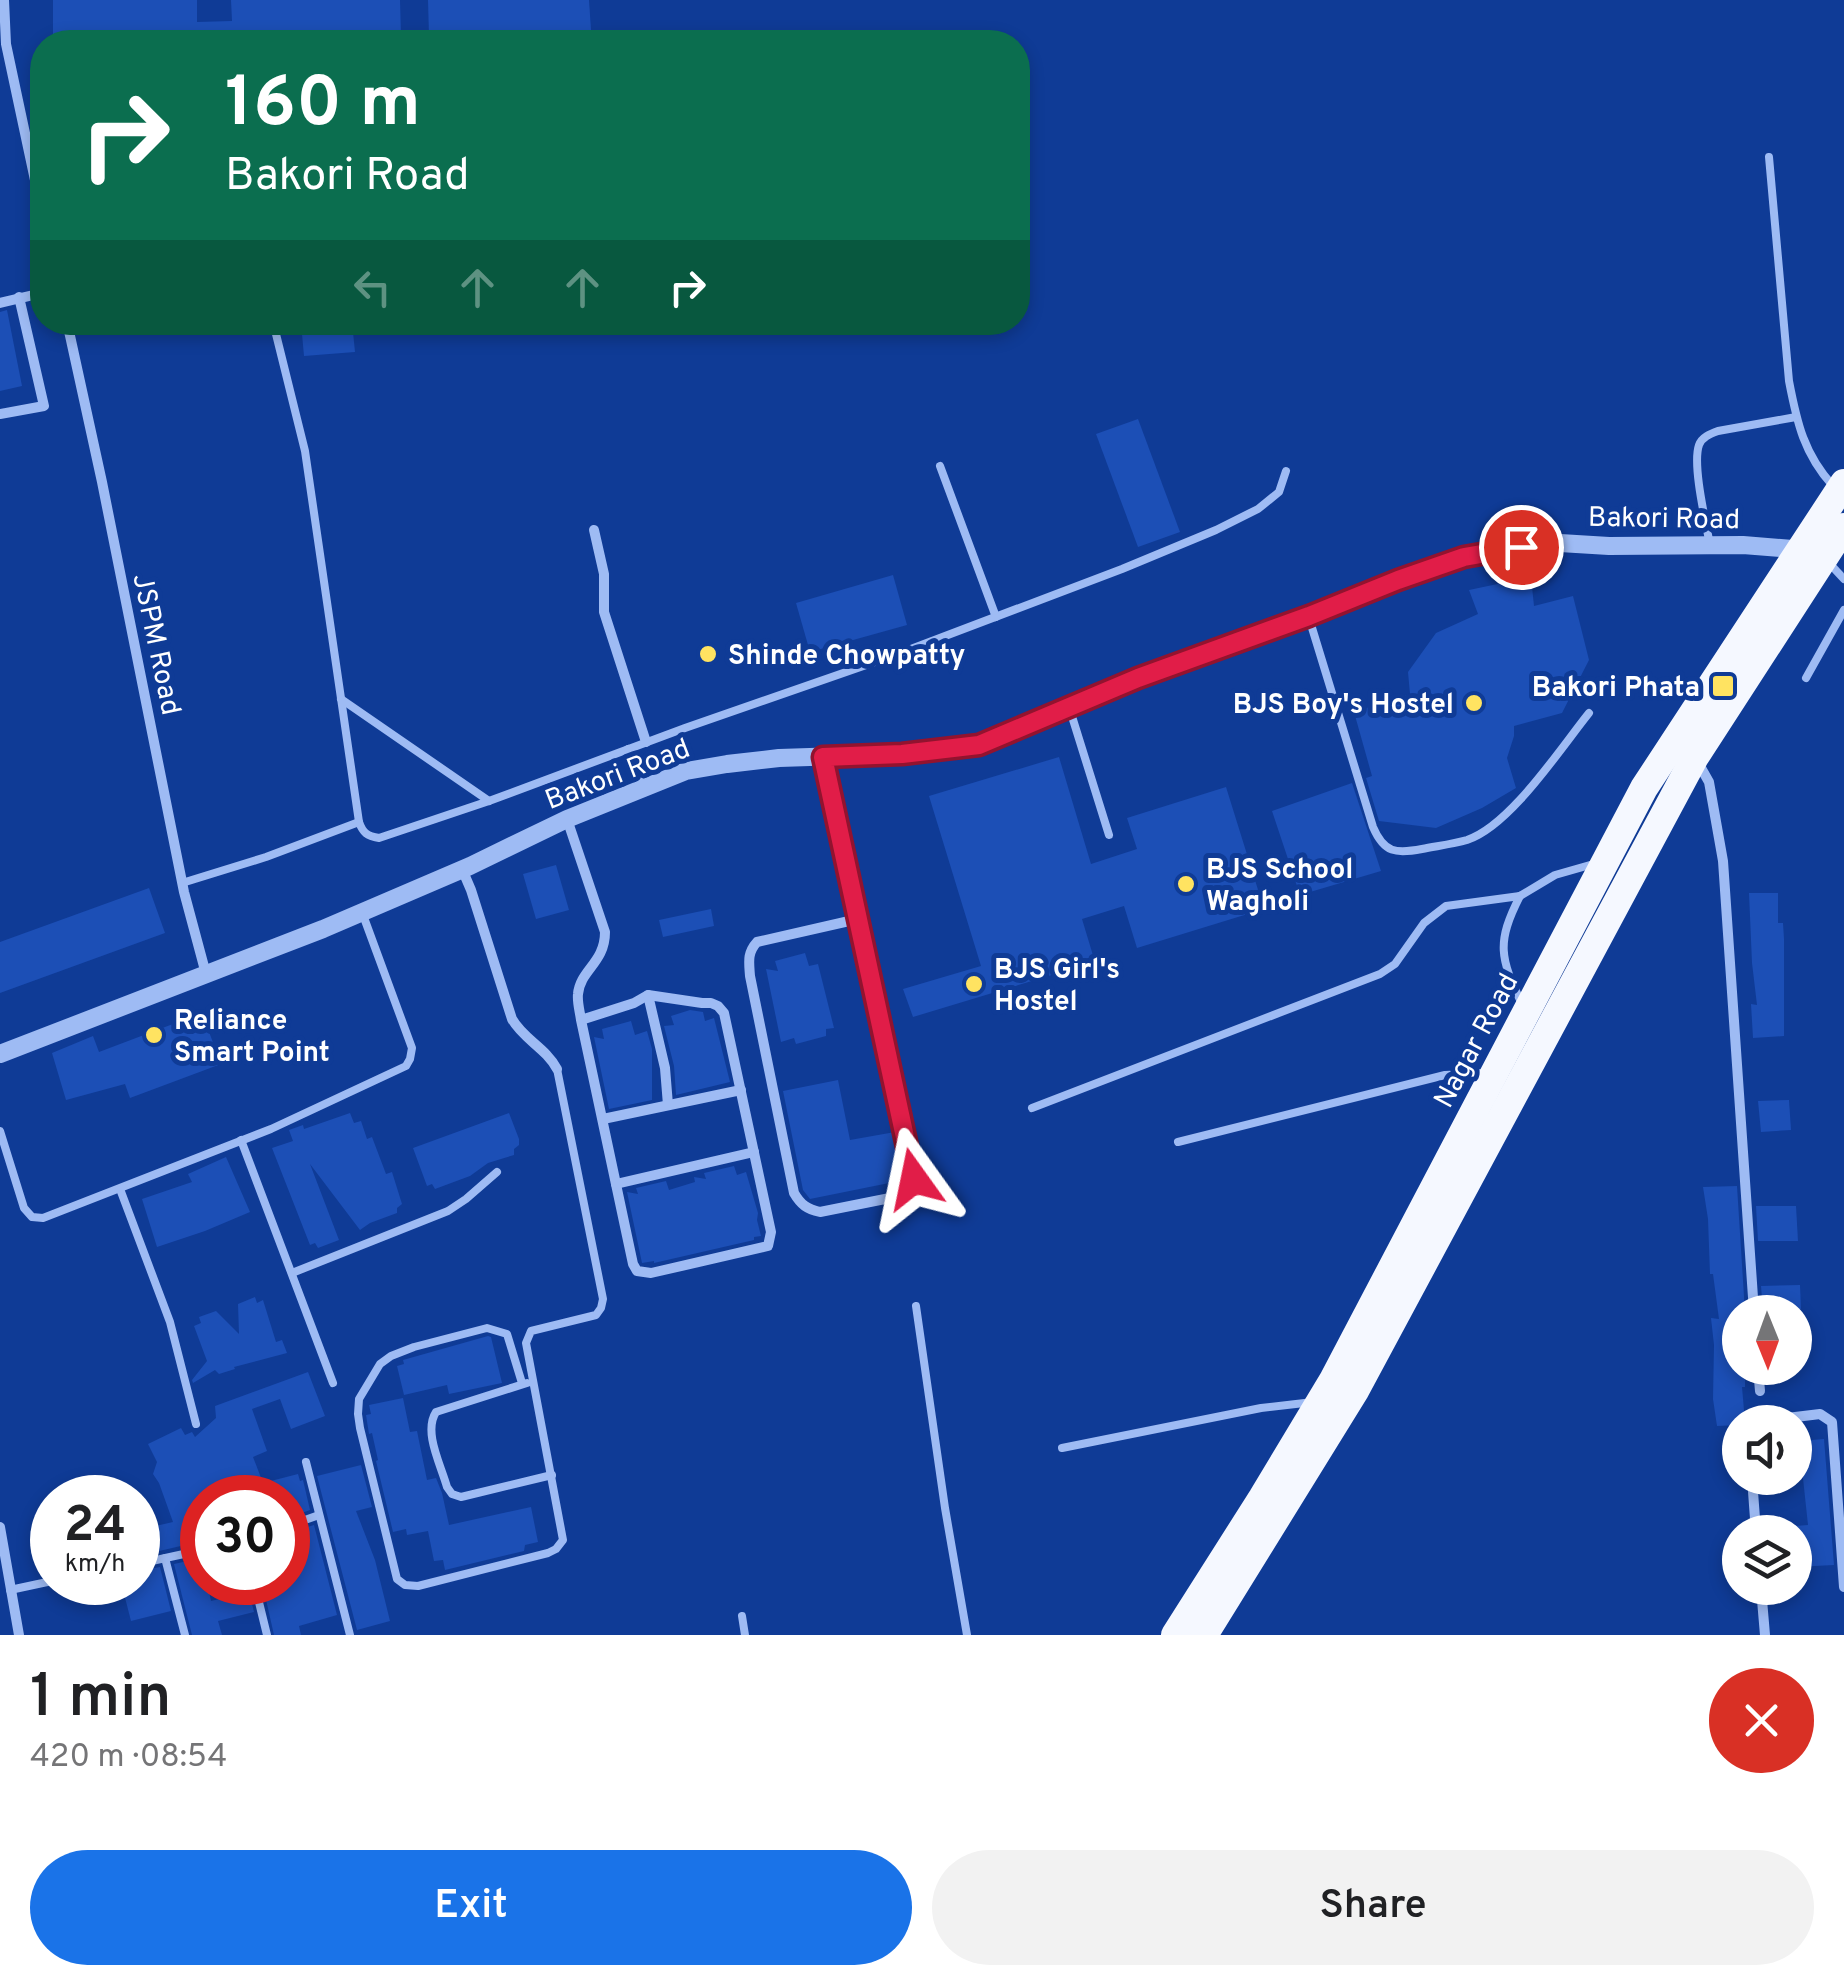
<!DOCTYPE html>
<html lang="en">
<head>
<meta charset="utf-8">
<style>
	:root { --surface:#fff; --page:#f2f2f2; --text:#202124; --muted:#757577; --accent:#1a73e8 }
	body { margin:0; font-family:Overpass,sans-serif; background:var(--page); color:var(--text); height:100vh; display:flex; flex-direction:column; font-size:38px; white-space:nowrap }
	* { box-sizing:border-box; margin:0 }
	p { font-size:32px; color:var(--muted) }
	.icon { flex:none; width:55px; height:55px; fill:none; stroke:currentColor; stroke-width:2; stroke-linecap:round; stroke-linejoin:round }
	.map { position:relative; height:1635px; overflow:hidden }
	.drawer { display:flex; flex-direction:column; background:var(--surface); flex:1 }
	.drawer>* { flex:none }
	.banner { position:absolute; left:30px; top:30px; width:1000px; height:305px; border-radius:40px; box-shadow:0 5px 15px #0003; background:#0b6e4f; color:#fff; overflow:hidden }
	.needle { width:65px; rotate:179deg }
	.controls { position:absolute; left:1722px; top:1295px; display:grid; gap:20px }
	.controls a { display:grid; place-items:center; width:90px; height:90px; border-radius:50%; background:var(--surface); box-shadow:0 5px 15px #0003; font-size:50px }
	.speed { position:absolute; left:30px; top:1475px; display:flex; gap:20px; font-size:50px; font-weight:700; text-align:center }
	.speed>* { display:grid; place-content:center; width:130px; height:130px; border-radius:50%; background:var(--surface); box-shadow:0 5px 15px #0003; line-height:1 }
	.speed small { font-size:25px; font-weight:400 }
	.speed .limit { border:15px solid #d22; background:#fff; color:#111 }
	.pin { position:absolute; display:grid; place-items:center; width:85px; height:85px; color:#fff; margin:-42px; border:5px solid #fff; border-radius:50%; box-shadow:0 2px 10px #0007 }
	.me { position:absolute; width:110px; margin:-55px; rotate:348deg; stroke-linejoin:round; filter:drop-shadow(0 0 8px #0008) }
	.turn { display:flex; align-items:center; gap:35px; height:210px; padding:0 30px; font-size:45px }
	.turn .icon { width:130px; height:130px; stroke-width:2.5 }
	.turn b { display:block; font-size:70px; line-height:85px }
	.lanes { display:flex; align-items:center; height:95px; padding:0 30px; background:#0003; justify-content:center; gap:50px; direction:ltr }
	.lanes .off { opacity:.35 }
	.round { display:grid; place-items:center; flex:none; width:105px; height:105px; border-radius:52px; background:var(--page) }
	.headline { display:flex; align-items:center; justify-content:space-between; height:170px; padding:0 30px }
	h1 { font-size:60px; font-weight:600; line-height:75px }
	.action { display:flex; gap:20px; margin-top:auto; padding:20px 30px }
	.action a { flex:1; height:115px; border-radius:60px; background:var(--accent); color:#fff; font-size:40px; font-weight:600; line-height:115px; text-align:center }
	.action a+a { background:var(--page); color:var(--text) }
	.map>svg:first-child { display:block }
	.building { fill:#1c4fb6 }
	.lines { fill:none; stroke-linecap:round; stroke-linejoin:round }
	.service { stroke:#9ebbf4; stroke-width:8 }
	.minor { stroke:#9ebbf4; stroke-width:10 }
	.tertiary { stroke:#9ebbf4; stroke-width:18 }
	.trunk { stroke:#f5f8ff; stroke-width:28 }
	.route-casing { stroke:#92132f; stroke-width:25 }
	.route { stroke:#e11d48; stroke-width:18 }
	.poi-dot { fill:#ffe361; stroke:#0f3b96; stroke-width:4 }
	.labels { text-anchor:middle; stroke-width:10; stroke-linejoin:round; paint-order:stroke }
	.street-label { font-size:28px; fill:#fff; stroke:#0f3b96 }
	.poi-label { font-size:28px; font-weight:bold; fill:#fff; stroke:#0f3b96; text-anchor:start }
</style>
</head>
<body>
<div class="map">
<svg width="1844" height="1635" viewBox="0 0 1844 1635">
	<rect width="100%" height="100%" fill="#0f3b96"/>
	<!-- building -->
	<g class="building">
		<polygon points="53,0 197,0 197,22 232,21 231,0 400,0 401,36 232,40 232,36 53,40"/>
		<polygon points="428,0 589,0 591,30 429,36"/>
		<polygon points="7,310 22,386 0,391 0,312"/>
		<polygon points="352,322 355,352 304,356 301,323"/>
		<polygon points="1138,419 1180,532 1138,547 1096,434"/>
		<polygon points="893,575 907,625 810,652 796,603"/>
		<polygon points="1531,577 1534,606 1573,596 1589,660 1562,713 1514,726 1514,736 1507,758 1516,788 1482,808 1436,828 1379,821 1366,778 1372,776 1354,712 1410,694 1408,672 1436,633 1478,614 1469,590"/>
		<polygon points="1059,757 1091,864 1137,849 1127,818 1226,787 1264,909 1137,948 1124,906 1082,919 1095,962 913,1017 903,989 981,966 929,796"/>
		<polygon points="1352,783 1381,871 1300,895 1272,811"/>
		<polygon points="556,865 569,910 536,919 523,874"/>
		<polygon points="149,888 165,933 0,993 0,942"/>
		<polygon points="1749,893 1778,893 1778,923 1783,923 1784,939 1784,1036 1753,1038 1751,1004 1757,1005 1752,963"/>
		<polygon points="711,909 714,926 663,937 659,920"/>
		<polygon points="805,953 809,966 818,964 834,1028 826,1029 826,1036 796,1044 794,1038 781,1042 766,969 778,971 775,961"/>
		<polygon points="690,1010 703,1012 705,1021 714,1018 730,1082 676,1095 674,1066 664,1026 674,1025 671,1016"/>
		<polygon points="202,1013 221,1064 130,1098 125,1084 66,1100 52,1053 93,1036 99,1052"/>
		<polygon points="631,1021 635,1035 647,1031 652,1049 652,1100 609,1109 594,1037 604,1039 602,1029"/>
		<polygon points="838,1080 850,1140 895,1132 905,1178 904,1180 810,1199 803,1190 783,1091"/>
		<polygon points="1789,1100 1791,1130 1761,1132 1758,1101"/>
		<polygon points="350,1113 354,1123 361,1121 367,1139 372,1137 386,1174 392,1172 402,1204 397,1208 397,1213 370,1223 360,1230 310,1164 339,1240 318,1248 315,1243 310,1245 272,1148 293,1141 289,1130 303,1125 304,1129"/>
		<polygon points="509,1113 519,1139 519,1145 514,1149 514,1155 488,1163 470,1176 435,1189 432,1184 427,1186 413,1148"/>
		<polygon points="226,1157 250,1212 205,1231 157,1247 142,1199 192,1182 188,1174"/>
		<polygon points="734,1166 737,1175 746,1172 758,1213 757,1220 761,1236 754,1237 754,1240 654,1263 654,1261 642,1263 627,1192 638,1194 636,1188 666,1181 669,1190 695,1182 694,1177 706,1179 704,1173"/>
		<polygon points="1737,1186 1745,1312 1740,1312 1740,1368 1745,1368 1745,1387 1742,1387 1745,1422 1740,1422 1740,1425 1717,1426 1713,1399 1714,1345 1711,1318 1719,1319 1713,1274 1710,1274 1708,1219 1703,1187"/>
		<polygon points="1756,1206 1796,1206 1798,1241 1758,1241"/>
		<polygon points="1800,1285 1801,1309 1763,1311 1761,1286"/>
		<polygon points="255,1297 257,1303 263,1300 276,1342 282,1340 287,1353 234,1367 235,1369 219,1374 215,1370 193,1383 192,1380 207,1361 194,1326 201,1323 199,1317 216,1311 239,1334 238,1304"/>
		<polygon points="488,1336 491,1337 502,1383 449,1394 447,1385 404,1395 397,1366 404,1364 403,1360"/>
		<polygon points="308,1372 325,1416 291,1429 280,1399 252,1409 267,1451 253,1457 263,1483 298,1474 300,1481 303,1480 310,1510 288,1518 288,1498 202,1498 202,1541 138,1556 138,1530 173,1522 159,1483 153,1474 157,1462 148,1444 181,1428 185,1435 192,1432 195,1437 216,1418 215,1406"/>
		<polygon points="403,1398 410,1432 417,1431 427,1480 436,1478 442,1493 449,1525 531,1507 538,1542 525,1545 524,1551 445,1570 443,1560 434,1561 428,1531 407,1535 406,1529 393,1532 376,1461 378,1460 372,1433 369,1434 366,1415 371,1414 369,1405"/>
		<polygon points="1824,1439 1834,1565 1795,1567 1795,1526 1808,1525 1799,1441"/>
		<polygon points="361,1465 372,1507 356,1511 375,1560 390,1621 357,1630 317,1476"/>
		<polygon points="314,1525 337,1615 299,1626 301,1635 274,1635 262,1582 288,1582 288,1533"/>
		<polygon points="201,1558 202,1582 207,1582 211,1601 249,1592 254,1612 218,1621 222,1635 192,1635 174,1564"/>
		<polygon points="160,1567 171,1611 131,1621 121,1582 138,1582 138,1571"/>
	</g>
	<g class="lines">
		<!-- service -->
		<g class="service">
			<path d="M1769,157L1789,381C1797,423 1804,454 1833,486"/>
			<path d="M273,322L305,451L359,822C363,833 367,836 379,838L489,801L685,728L895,655L1122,569L1216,530L1258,509L1279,492L1286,471"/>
			<polyline points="940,466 996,617"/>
			<path d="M1710,545C1706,523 1692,465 1699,445C1702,437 1710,434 1718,431L1796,417"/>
			<polyline points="1830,564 1844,579"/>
			<path d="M1309,618L1373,827C1384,853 1396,854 1422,849C1437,846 1453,844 1467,840C1510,826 1560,749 1589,713"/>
			<polyline points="1806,678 1844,610"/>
			<polyline points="341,699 489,801"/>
			<polyline points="1070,710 1109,835"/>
			<polyline points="628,749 643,788"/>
			<polyline points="182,883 266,857 359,822"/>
			<path d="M1520,896C1496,943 1500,958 1522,1004"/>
			<polyline points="1032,1108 1380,974 1395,964 1424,923 1446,906 1520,896 1555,875 1597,863"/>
			<polyline points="0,1131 24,1208 32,1217 43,1218 271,1129 406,1066 410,1059 412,1048 363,915"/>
			<polyline points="241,1140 333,1383"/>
			<polyline points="1178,1142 1445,1075 1485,1073"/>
			<polyline points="120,1189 170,1322 196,1424"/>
			<polyline points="292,1273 448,1211 466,1199 497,1172"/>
			<polyline points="916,1306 945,1508 967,1635"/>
			<polyline points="522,1383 507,1334 487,1328 414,1347 391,1356 380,1364 359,1399 358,1414 360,1428 397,1579 405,1585 418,1586 548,1553 556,1549 563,1540 526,1343 531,1331 596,1315 601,1308 603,1299 557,1069"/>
			<path d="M527,1383L436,1412C423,1432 441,1465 447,1487L452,1494L461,1497L552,1475"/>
			<polyline points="1062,1448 1261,1408 1313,1402"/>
			<polyline points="306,1462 350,1635"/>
			<polyline points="288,1526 319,1515"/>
			<polyline points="165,1558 185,1635"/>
			<polyline points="138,1564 202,1550"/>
			<polyline points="254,1582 267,1635"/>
			<polyline points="10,1590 52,1581"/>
			<polyline points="742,1616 745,1635"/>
		</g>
		<!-- minor -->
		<g class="minor">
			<polyline points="4,0 6,44 42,213"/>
			<polyline points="0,303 42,293"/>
			<polyline points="67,322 102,482 184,892 206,974"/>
			<polyline points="0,414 44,406 19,297"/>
			<polyline points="594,530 604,574 604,612 646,742"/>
			<path d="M823,757L914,1179L910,1190L900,1196L820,1212C807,1209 801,1205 794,1193L750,976C749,962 747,953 757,942L858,919"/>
			<polyline points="1696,759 1709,782 1723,861 1754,1312"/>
			<path d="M567,819L605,932C605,963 580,970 578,994C577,1002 580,1012 581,1020L633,1264L637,1271L651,1273L768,1246L771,1232L724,1013L718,1006L711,1003H702L648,995L634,1003L581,1020"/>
			<path d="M462,869L471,890L512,1019C523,1039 546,1048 557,1069"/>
			<polyline points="648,995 665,1068 668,1105"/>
			<polyline points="603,1119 741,1090"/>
			<polyline points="616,1184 754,1152"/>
			<polyline points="1758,1368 1760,1391"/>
			<polyline points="1754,1422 1820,1414 1832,1422 1844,1587"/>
			<polyline points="1752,1478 1756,1532"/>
			<polyline points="0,1527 19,1635"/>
			<polyline points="1761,1588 1765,1635"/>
		</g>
		<!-- tertiary -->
		<polyline class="tertiary" points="0,1054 323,929 470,866 567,819 686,771 727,764 779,758 902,754 979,745 1139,678 1309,616 1398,579 1464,557 1560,543 1609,546 1743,545 1805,550"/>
		<!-- trunk -->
		<g class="trunk">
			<polyline points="1175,1635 1262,1498 1333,1380 1644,788 1844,483"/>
			<polyline points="1204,1635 1355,1391 1695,757 1844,527"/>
		</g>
	</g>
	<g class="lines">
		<!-- route casing -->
		<g class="route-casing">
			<polyline id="route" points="914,1179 823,757 902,754 979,745 1138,678 1309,616 1398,580 1464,557 1521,547"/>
		</g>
		<!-- route -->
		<use href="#route" class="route"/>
	</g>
	<!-- markers -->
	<g class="poi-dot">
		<circle cx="708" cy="654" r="10"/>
		<rect x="1711" y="674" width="24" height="24" rx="5"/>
		<circle cx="1474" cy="703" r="10"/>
		<circle cx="1186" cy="884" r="10"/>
		<circle cx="974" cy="984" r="10"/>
		<circle cx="154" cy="1035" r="10"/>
	</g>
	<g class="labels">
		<!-- street labels -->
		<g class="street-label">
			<text transform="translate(1664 517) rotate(1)" y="10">Bakori Road</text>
			<text transform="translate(158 644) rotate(78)" y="10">JSPM Road</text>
			<text transform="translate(617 773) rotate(-21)" y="10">Bakori Road</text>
			<text transform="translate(1475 1040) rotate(-62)" y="10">Nagar Road</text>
		</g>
		<!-- poi labels -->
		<g class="poi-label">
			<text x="728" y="664">Shinde Chowpatty</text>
			<text x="1700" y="696" text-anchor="end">Bakori Phata</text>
			<text x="1454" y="713" text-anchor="end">BJS Boy's Hostel</text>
			<text x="1206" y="878">BJS School<tspan x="1206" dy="32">Wagholi</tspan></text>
			<text x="994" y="978">BJS Girl's<tspan x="994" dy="32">Hostel</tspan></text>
			<text x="174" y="1029">Reliance<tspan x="174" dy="32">Smart Point</tspan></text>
		</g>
	</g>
</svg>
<div class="controls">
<a><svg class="needle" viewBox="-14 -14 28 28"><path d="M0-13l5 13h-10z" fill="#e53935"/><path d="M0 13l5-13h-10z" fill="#757577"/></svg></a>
<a><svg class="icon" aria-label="sound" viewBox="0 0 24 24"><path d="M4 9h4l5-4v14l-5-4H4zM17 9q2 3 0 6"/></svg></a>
<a><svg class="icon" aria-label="layers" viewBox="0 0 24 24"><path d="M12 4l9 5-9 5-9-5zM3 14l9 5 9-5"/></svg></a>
</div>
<div class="speed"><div>24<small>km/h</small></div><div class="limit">30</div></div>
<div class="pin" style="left:1521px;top:547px;background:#d93025"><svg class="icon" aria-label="arrive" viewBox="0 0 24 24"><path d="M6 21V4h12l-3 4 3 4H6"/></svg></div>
<svg class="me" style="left:914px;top:1179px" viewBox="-20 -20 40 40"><path d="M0-17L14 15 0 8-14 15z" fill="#e11d48" stroke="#fff" stroke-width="4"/></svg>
<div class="banner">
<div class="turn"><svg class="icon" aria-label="right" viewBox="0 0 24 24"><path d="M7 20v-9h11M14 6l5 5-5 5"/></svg><div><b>160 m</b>Bakori Road</div></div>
<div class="lanes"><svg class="icon off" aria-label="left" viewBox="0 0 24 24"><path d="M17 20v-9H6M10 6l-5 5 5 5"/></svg><svg class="icon off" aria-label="ahead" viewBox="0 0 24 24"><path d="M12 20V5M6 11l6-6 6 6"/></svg><svg class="icon off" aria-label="ahead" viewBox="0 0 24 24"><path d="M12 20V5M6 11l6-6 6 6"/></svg><svg class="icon" aria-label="right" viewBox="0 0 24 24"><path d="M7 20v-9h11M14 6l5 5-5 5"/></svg></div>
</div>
</div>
<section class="drawer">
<div class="headline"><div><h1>1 min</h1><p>420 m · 08:54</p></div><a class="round" style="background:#d93025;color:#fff"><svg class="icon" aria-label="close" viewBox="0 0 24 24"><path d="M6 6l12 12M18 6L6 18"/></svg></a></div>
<div class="action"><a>Exit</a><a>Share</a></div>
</section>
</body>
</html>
